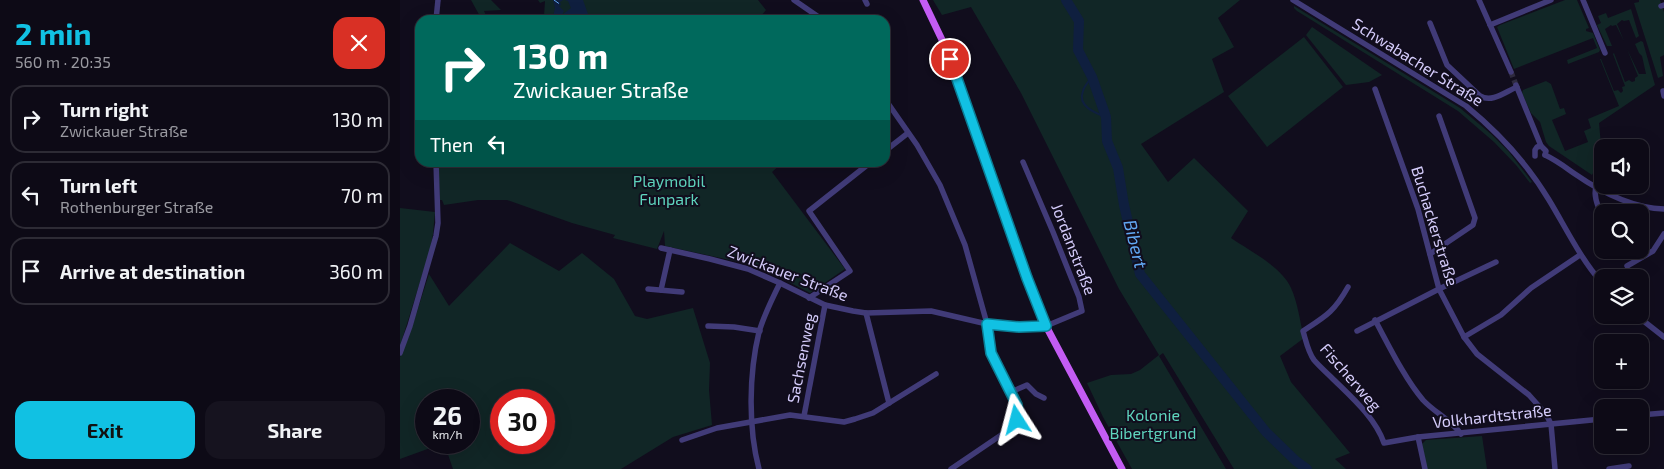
<!DOCTYPE html>
<html lang="en">
<head>
<meta charset="utf-8">
<style>
	:root { --surface:#0d0a16; --page:#16131f; --text:#f1f3f6; --muted:#9a9aa1; --line:#2d2b35; --accent:#11c1e3 }
	body { margin:0; font-family:"Exo 2",sans-serif; background:var(--page); color:var(--text); height:100vh; display:flex; flex-direction:column; font-size:19px; white-space:nowrap }
	* { box-sizing:border-box; margin:0 }
	p { font-size:16px; color:var(--muted) }
	.icon { flex:none; width:28px; height:28px; fill:none; stroke:currentColor; stroke-width:2; stroke-linecap:round; stroke-linejoin:round }
	.map { position:relative; flex:1; overflow:hidden }
	.drawer { display:flex; flex-direction:column; background:var(--surface); width:400px }
	.drawer>* { flex:none }
	.top-card { position:absolute; left:15px; top:15px; width:475px; height:152px; border-radius:15px; box-shadow:0 5px 20px #0002,0 0 0 1px var(--line); background:#00695c; color:#fff; overflow:hidden }
	.buttons { position:absolute; left:1194px; top:139px; display:grid; gap:10px }
	.buttons a { display:grid; place-items:center; width:55px; height:55px; border-radius:10px; background:var(--surface); box-shadow:0 5px 20px #0002,0 0 0 1px var(--line); font-size:25px }
	.speed { position:absolute; left:15px; top:389px; display:flex; gap:10px; font-size:25px; font-weight:700; text-align:center }
	.speed>* { display:grid; place-content:center; width:65px; height:65px; border-radius:50%; background:var(--surface); box-shadow:0 5px 20px #0002,0 0 0 1px var(--line); line-height:1 }
	.speed small { font-size:12px; font-weight:400 }
	.speed .limit { border:8px solid #d22; background:#fff; color:#111 }
	.pin { position:absolute; display:grid; place-items:center; width:42px; height:42px; color:#fff; margin:-21px; border:2px solid #fff; border-radius:50%; box-shadow:0 1px 5px #0007 }
	.me { position:absolute; width:55px; margin:-28px; rotate:351deg; stroke-linejoin:round; filter:drop-shadow(0 0 4px #0008) }
	.turn { display:flex; align-items:center; gap:18px; height:105px; padding:0 15px; font-size:22px }
	.turn .icon { width:65px; height:65px; stroke-width:2.5 }
	.turn b { display:block; font-size:35px; line-height:42px }
	.then { display:flex; align-items:center; height:48px; padding:0 15px; background:#0003; gap:10px; font-size:19px }
	.round { display:grid; place-items:center; flex:none; width:52px; height:52px; border-radius:15px; background:var(--page) }
	.headline { display:flex; align-items:center; justify-content:space-between; height:85px; padding:0 15px }
	h1 { font-size:30px; font-weight:700; line-height:38px; color:var(--accent) }
	.action { display:flex; gap:10px; margin-top:auto; padding:10px 15px }
	.action a { flex:1; height:58px; border-radius:15px; background:var(--accent); color:#111; font-size:20px; font-weight:700; line-height:58px; text-align:center }
	.action a+a { background:var(--page); color:var(--text) }
	ul { padding:0; list-style:none }
	li { display:flex; align-items:center; gap:15px; height:68px; margin:0 10px 8px; padding:0 5px; border:2px solid var(--line); border-radius:15px }
	li div { flex:1 }
	li b { display:block; font-size:19px }
	li em { font-style:normal }
	main { display:flex; flex:1; min-height:0 }
	.map>svg:first-child { display:block }
	.green { fill:#112626; fill-rule:evenodd }
	.water { fill:#0f1f3f }
	.lines { fill:none; stroke-linecap:round; stroke-linejoin:round }
	.stream { stroke:#0f1f3f; stroke-width:2 }
	.river { stroke:#0f1f3f; stroke-width:10 }
	.ferry { stroke:#62a8f3; stroke-width:1; stroke-dasharray:6 5; stroke-linecap:butt }
	.minor-tunnel { stroke:#2e2a3e; stroke-width:5.5; stroke-dasharray:5.5 3; stroke-linecap:butt }
	.minor { stroke:#413b78; stroke-width:5.5 }
	.major { stroke:#c35cf3; stroke-width:7 }
	.route-casing { stroke:#0b7d94; stroke-width:12 }
	.route { stroke:#11c1e3; stroke-width:9 }
	.labels { text-anchor:middle; stroke-width:4; stroke-linejoin:round; paint-order:stroke }
	.street-label { font-size:16px; fill:#d5ccfb; stroke:#110d1d }
	.park-label { font-size:16px; fill:#5fd5be; stroke:#110d1d }
	.water-label { font-size:18px; font-style:italic; fill:#62a8f3; stroke:#110d1d }
</style>
</head>
<body>
<main>
<section class="drawer">
<div class="headline"><div><h1>2 min</h1><p>560 m · 20:35</p></div><a class="round" style="background:#d93025;color:#fff"><svg class="icon" aria-label="close" viewBox="0 0 24 24"><path d="M6 6l12 12M18 6L6 18"/></svg></a></div>
<ul>
<li><svg class="icon" aria-label="right" viewBox="0 0 24 24"><path d="M7 20v-9h11M14 6l5 5-5 5"/></svg><div><b>Turn right</b><p>Zwickauer Straße</p></div><em>130 m</em></li>
<li><svg class="icon" aria-label="left" viewBox="0 0 24 24"><path d="M17 20v-9H6M10 6l-5 5 5 5"/></svg><div><b>Turn left</b><p>Rothenburger Straße</p></div><em>70 m</em></li>
<li><svg class="icon" aria-label="arrive" viewBox="0 0 24 24"><path d="M6 21V4h12l-3 4 3 4H6"/></svg><div><b>Arrive at destination</b></div><em>360 m</em></li>
</ul>
<div class="action"><a>Exit</a><a>Share</a></div>
</section>
<div class="map">
<svg width="1264" height="469" viewBox="0 0 1264 469">
	<rect width="100%" height="100%" fill="#110d1d"/>
	<!-- green -->
	<g class="green">
		<polygon points="71,0 91,0 101,10 84,11 88,20 82,20"/>
		<polygon points="138,0 358,0 366,10 361,16 366,20 142,20 141,18 144,16 145,1 140,3"/>
		<path d="M533,0H840L818,18L834,47L812,59L824,92L741,144L768,182L794,158L848,211L831,238C850,251 882,267 891,288C898,303 900,322 904,338L880,356L891,382L950,453L935,459L946,469H834L763,353L759,356L826,469H732L703,417L687,383L711,375L731,374L740,370L759,355L719,289L621,93L571,7L542,15Z"/>
		<polygon points="1165,0 1177,0 1189,28 1186,29 1186,31 1193,33 1200,50 1199,52 1168,64 1167,60 1197,48 1193,38 1114,69 1097,27 1100,25"/>
		<polygon points="1239,0 1260,0 1264,12 1264,55 1260,57 1263,76 1258,78 1234,3 1239,2"/>
		<polygon points="894,6 1060,108 1091,134 1109,152 1132,182 1130,183 1116,165 1094,142 1058,111 897,11 894,8"/>
		<polygon points="1231,9 1239,36 1236,38 1229,20 1224,21 1222,20 1217,24 1224,41 1216,25 1212,26 1211,25 1205,29 1212,46 1207,46 1197,25 1201,23 1198,16 1206,13 1208,18"/>
		<polygon points="912,27 982,75 969,82 946,85 906,35"/>
		<polygon points="904,37 943,87 867,147 828,96"/>
		<polygon points="1241,41 1243,42 1255,85 1199,123 1202,156 1192,175 1149,146 1146,142 1140,122 1131,113 1122,93 1123,90 1146,81 1151,84 1160,109 1164,108 1166,114 1152,120 1165,151 1188,142 1184,131 1191,128 1188,119 1219,106 1200,59 1201,59 1214,91 1218,90 1221,93 1223,91 1222,87 1225,86 1213,54 1214,53 1225,82 1229,80 1232,82 1235,81 1235,78 1238,76 1227,49 1239,74 1246,74 1242,56 1239,53 1235,44"/>
		<polygon points="38,163 382,163 372,172 445,269 410,293 358,266 265,246 264,231 257,249 213,238 215,235 172,223 107,200 78,200 44,205 42,200 40,200"/>
		<polygon points="0,208 35,212 33,234 30,250 0,346"/>
		<path d="M110,243L159,271L182,253L214,279L235,316L247,319L293,308L310,363L309,390L312,425L273,437L221,469H53L44,443L0,459V357L13,324L29,274L49,306ZM26,400H69V442H26ZM101,400H144V442H101Z"/>
		<polygon points="1082,436 1087,469 1027,469 1022,444 1026,440"/>
	</g>
	<!-- water -->
	<polygon class="water" points="153,0 163,0 160,2 161,5 159,6 164,11 162,15 171,8 168,1 165,0 183,0 189,17 187,20 157,20 153,17 155,8"/>
	<g class="lines">
		<!-- stream -->
		<path class="stream" d="M692,77C689,81 684,86 683,91C677,106 695,113 706,117"/>
		<!-- river -->
		<polyline class="river" points="666,0 679,21 678,50 692,77 706,117 707,141 718,168 724,205 740,274 866,432 896,461 907,469"/>
		<!-- ferry -->
		<g class="ferry">
			<polyline points="154,0 161,5"/>
			<polyline points="158,20 162,14"/>
		</g>
		<!-- minor-tunnel -->
		<polyline class="minor-tunnel" points="1111,72 1116,85"/>
		<!-- minor -->
		<g class="minor">
			<polyline points="394,0 423,20"/>
			<polyline points="465,0 467,4"/>
			<path d="M893,0L1066,106C1099,133 1127,163 1149,200C1166,228 1180,258 1202,283"/>
			<polyline points="1079,0 1111,72"/>
			<polyline points="1183,0 1205,53"/>
			<polyline points="1261,6 1264,5"/>
			<polyline points="36,20 38,0"/>
			<path d="M1030,23L1047,65L1080,96C1092,103 1105,92 1117,87"/>
			<polyline points="1090,25 1151,0"/>
			<polyline points="1116,85 1141,146 1146,151 1145,155"/>
			<polyline points="975,89 1018,209 1039,289 1064,337 1077,354 1129,395 1146,414 1151,424 1155,469"/>
			<polyline points="1263,91 1264,96"/>
			<polyline points="485,99 517,145 540,185 565,245 589,331 591,353 618,408 617,420 610,429 551,469"/>
			<polyline points="485,151 508,133"/>
			<path d="M1145,155C1156,160 1165,167 1175,174C1201,192 1231,208 1264,209"/>
			<polyline points="1135,156 1135,150 1137,147 1141,146"/>
			<path d="M1196,187C1193,197 1199,208 1202,217"/>
			<polyline points="261,248 310,259 348,269 380,283 425,305 453,311 466,313 531,311 587,324 619,327 646,326 682,311 679,297 653,232 623,162"/>
			<polyline points="1030,254 1073,225 1075,218 1039,116"/>
			<polyline points="1227,266 1253,251 1264,234"/>
			<path d="M948,287C934,312 926,316 903,331C906,341 908,352 914,360C919,366 926,372 931,377C950,396 975,417 984,443L1018,437L1202,419"/>
			<polyline points="248,289 282,292"/>
			<polyline points="261,290 270,250"/>
			<polyline points="409,298 450,271 409,211 471,162"/>
			<polyline points="466,313 489,403"/>
			<polyline points="1236,315 1264,337"/>
			<path d="M975,320C989,346 1005,379 1023,400C1035,413 1050,419 1061,434"/>
			<polyline points="308,326 334,327 360,331"/>
			<polyline points="957,331 1039,289 1096,262"/>
			<polyline points="1064,337 1101,315 1131,288 1180,255"/>
			<polyline points="0,353 10,326 36,236 38,223 36,162"/>
			<polyline points="611,392 627,385 636,394 644,398"/>
			<polyline points="1240,415 1264,413"/>
			<polyline points="404,416 425,305"/>
			<polyline points="1018,437 1025,469"/>
			<polyline points="282,440 317,428 390,415 444,422 455,419 473,413 536,374"/>
			<path d="M359,469C348,428 349,373 359,332C364,315 372,299 380,283"/>
			<polyline points="1209,469 1229,466"/>
		</g>
		<!-- major -->
		<polyline class="major" points="523,0 544,44 560,83 627,277 646,326 722,469"/>
	</g>
	<g class="lines">
		<!-- route casing -->
		<g class="route-casing">
			<polyline id="route" points="550,59 627,278 646,326 619,327 587,324 591,353 617,405 618,411 617,420"/>
		</g>
		<!-- route -->
		<use href="#route" class="route"/>
	</g>
	<g class="labels">
		<!-- street labels -->
		<g class="street-label">
			<text transform="translate(1018 62) rotate(32)" y="6">Schwabacher Straße</text>
			<text transform="translate(1035 226) rotate(73)" y="6">Buchackerstraße</text>
			<text transform="translate(674 249) rotate(69)" y="6">Jordanstraße</text>
			<text transform="translate(388 273) rotate(21)" y="6">Zwickauer Straße</text>
			<text transform="translate(401 358) rotate(-79)" y="6">Sachsenweg</text>
			<text transform="translate(951 377) rotate(49)" y="6">Fischerweg</text>
			<text transform="translate(1092 416) rotate(-6)" y="6">Volkhardtstraße</text>
		</g>
		<!-- park labels -->
		<g class="park-label">
			<text x="269" y="187">Playmobil<tspan x="269" dy="18">Funpark</tspan></text>
			<text x="753" y="421">Kolonie<tspan x="753" dy="18">Bibertgrund</tspan></text>
		</g>
		<!-- water labels -->
		<g class="water-label">
			<text transform="translate(735 244) rotate(76)" y="6">Bibert</text>
		</g>
	</g>
</svg>
<div class="buttons">
<a><svg class="icon" aria-label="sound" viewBox="0 0 24 24"><path d="M4 9h4l5-4v14l-5-4H4zM17 9q2 3 0 6"/></svg></a>
<a><svg class="icon" aria-label="search" viewBox="0 0 24 24"><circle cx="10" cy="10" r="6"/><path d="M15 15l6 6"/></svg></a>
<a><svg class="icon" aria-label="layers" viewBox="0 0 24 24"><path d="M12 4l9 5-9 5-9-5zM3 14l9 5 9-5"/></svg></a>
<a>+</a>
<a>−</a>
</div>
<div class="speed"><div>26<small>km/h</small></div><div class="limit">30</div></div>
<div class="pin" style="left:550px;top:59px;background:#d93025"><svg class="icon" aria-label="arrive" viewBox="0 0 24 24"><path d="M6 21V4h12l-3 4 3 4H6"/></svg></div>
<svg class="me" style="left:617px;top:420px" viewBox="-20 -20 40 40"><path d="M0-17L14 15 0 8-14 15z" fill="#11c1e3" stroke="#fff" stroke-width="4"/></svg>
<div class="top-card">
<div class="turn"><svg class="icon" aria-label="right" viewBox="0 0 24 24"><path d="M7 20v-9h11M14 6l5 5-5 5"/></svg><div><b>130 m</b>Zwickauer Straße</div></div>
<div class="then">Then<svg class="icon" aria-label="left" viewBox="0 0 24 24"><path d="M17 20v-9H6M10 6l-5 5 5 5"/></svg></div>
</div>
</div>
</main>
</body>
</html>
